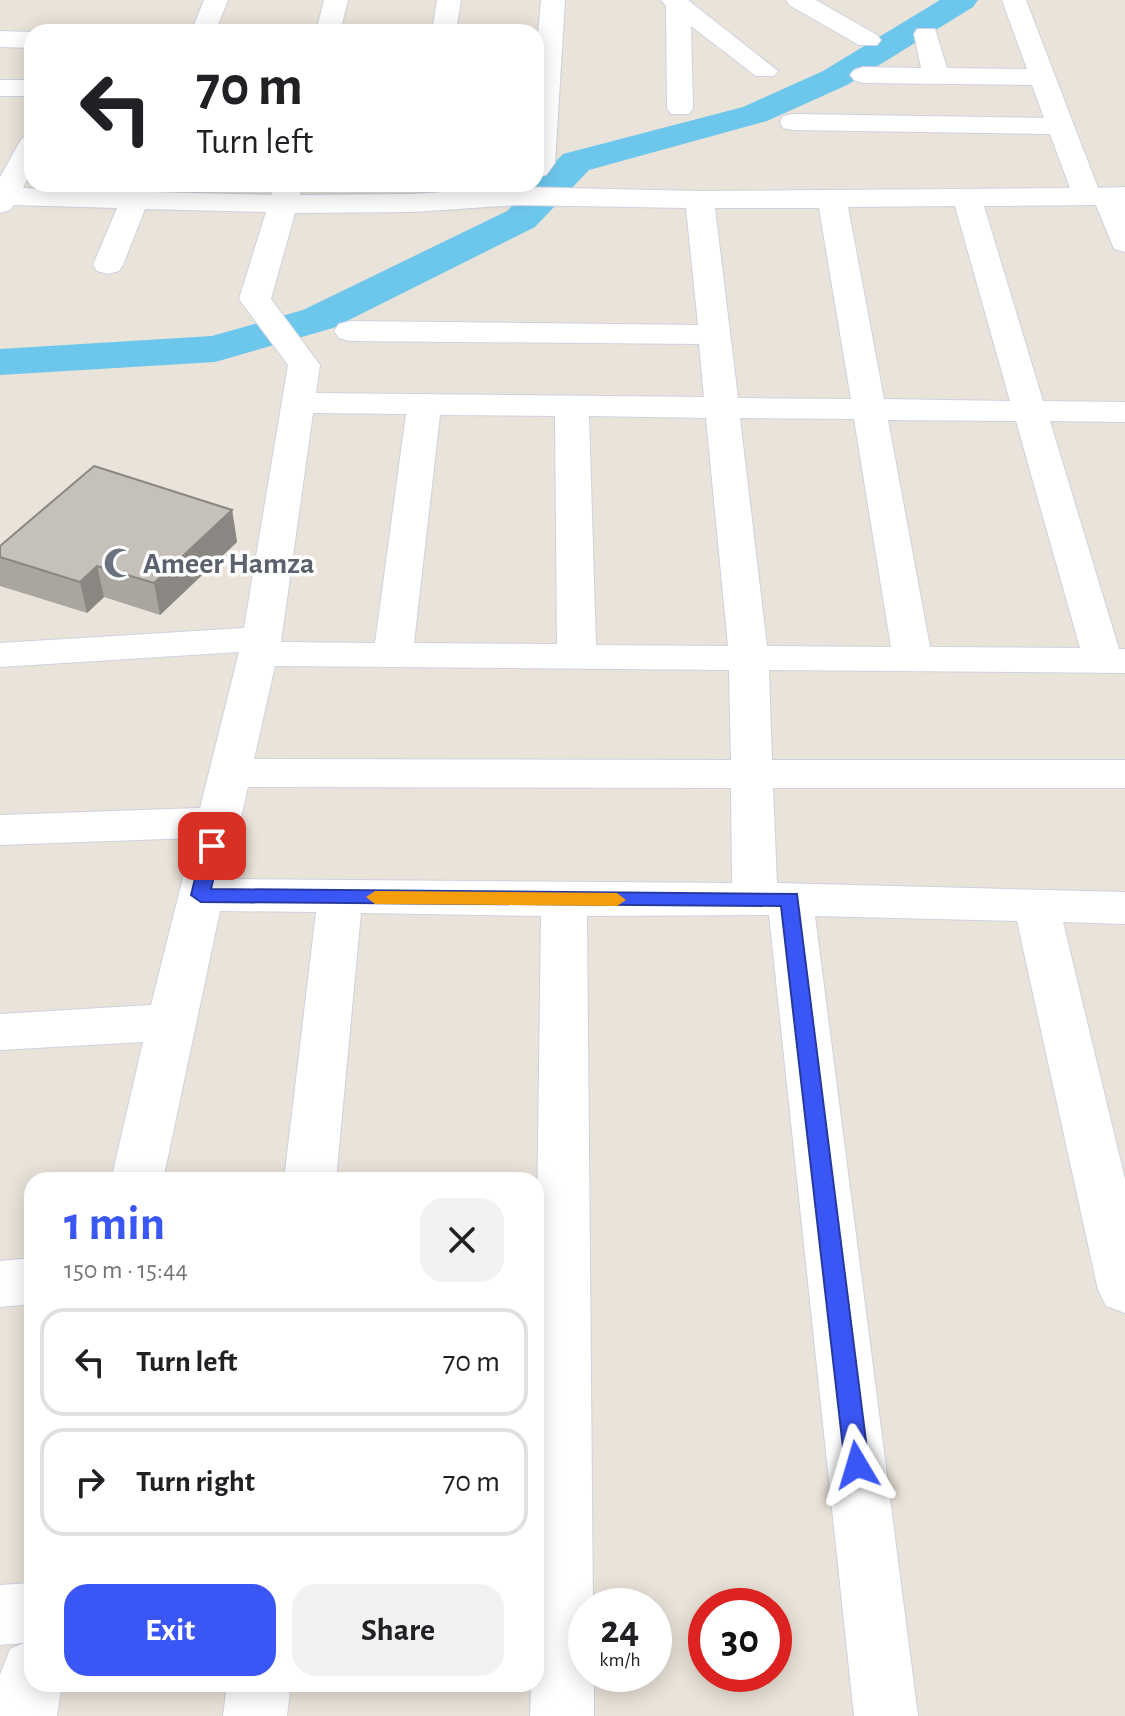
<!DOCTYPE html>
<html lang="en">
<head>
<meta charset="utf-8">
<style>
	:root { --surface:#fff; --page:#f2f2f2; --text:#202124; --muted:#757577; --line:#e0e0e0; --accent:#3a57f6 }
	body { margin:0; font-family:"Alegreya Sans",sans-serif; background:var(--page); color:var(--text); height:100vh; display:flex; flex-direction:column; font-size:30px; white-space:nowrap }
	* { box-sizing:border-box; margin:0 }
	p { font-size:26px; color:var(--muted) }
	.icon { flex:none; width:44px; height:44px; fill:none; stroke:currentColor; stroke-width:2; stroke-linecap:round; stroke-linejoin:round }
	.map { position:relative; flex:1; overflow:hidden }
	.side { position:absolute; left:24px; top:1172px; width:520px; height:520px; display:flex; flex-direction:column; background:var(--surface); border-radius:24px; box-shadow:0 4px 20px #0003 }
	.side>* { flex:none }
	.top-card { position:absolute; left:24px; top:24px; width:520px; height:168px; border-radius:24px; box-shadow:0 4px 20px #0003; background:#fff; color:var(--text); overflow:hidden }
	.speed { position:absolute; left:568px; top:1588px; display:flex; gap:16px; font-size:40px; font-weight:700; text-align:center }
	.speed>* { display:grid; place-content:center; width:104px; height:104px; border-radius:50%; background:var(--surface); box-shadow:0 4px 20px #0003; line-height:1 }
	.speed small { font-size:20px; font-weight:400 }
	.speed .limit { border:12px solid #d22; background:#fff; color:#111 }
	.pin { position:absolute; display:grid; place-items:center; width:68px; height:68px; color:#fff; margin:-34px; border-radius:16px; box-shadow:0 4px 12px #0006 }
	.me { position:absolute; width:88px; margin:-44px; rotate:353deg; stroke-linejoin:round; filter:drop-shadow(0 0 6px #0008) }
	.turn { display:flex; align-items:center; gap:28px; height:168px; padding:0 40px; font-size:36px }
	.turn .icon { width:104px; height:104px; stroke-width:2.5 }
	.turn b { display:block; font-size:56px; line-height:68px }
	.round { display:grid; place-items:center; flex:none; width:84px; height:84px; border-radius:24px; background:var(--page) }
	.overview { display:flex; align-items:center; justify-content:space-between; height:136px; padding:0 40px }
	h1 { font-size:48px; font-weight:600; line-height:60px; color:var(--accent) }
	.action { display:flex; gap:16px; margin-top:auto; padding:16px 40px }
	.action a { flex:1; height:92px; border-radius:24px; background:var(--accent); color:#fff; font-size:32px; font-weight:600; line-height:92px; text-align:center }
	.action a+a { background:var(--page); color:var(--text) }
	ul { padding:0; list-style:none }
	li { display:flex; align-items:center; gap:24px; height:108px; margin:0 16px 12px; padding:0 24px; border:4px solid var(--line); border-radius:24px }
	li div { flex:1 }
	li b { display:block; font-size:30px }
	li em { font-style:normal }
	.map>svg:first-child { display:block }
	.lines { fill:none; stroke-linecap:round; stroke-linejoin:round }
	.canal { fill:#6dc6ec; fill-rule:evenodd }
	.minor-casing { stroke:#ced1e1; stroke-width:2 }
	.minor { fill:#fff; fill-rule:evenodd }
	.wall { fill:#a9a59f }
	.shaded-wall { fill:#8a8682 }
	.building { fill:#c5c0b9; stroke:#8a8682; stroke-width:2 }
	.route { fill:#3a57f6; stroke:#2639a0; stroke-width:2 }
	.slow { fill:#f59e0b }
	.labels { text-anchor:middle; stroke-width:7; stroke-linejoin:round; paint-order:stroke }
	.worship-label { font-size:30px; font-weight:bold; fill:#5b616d; stroke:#fff; text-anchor:start }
</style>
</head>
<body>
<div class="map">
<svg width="1125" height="1716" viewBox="0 0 1125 1716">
	<rect width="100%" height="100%" fill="#eae3d9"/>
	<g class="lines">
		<!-- canal -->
		<polygon class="canal" points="940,0 978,0 973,7 847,85 767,121 589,170 535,227 333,328 215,362 0,375 0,349 212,336 303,310 507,211 563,154 743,107 823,71"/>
		<!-- minor casing -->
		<g class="minor-casing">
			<g id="minor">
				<polygon points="204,0 228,0 215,32 191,32"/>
				<polygon points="324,0 348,0 340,32 316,32"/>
				<polygon points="437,0 461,0 456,32 432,32"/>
				<polygon points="541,0 565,0 555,163 546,175 536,177 536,58"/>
				<polygon points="661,0 688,0 778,71 774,76 756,76 691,26 693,108 689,114 671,114 667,108 666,6"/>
				<polygon points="786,0 816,0 877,35 881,40 877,45 859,45 789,5"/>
				<path d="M1002,0H1026L1098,188L1125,187V252L1114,249L1096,205L984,206L1043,401L1125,402V422L1050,421L1119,649H1125V673L769,670L772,760H1125V788H773L777,883L1125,892V924L1063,922L1125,1179V1313L1106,1306L1098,1290L1017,921L815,916L918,1716H854L769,915L587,916L593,1606H586V1674H594V1716H530L531,1684H536V1294L541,916L361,913L336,1180H284L316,912L220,911L163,1180H111L143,1042L0,1050V1014L151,1005L193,838L0,845V815L200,808L239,652L0,667V643L244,628L288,365L239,299L266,212L145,209L123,265L119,271L108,274L97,271L93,265L117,208L14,205L10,210L0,213V177L22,138L32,136V170L23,188L124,191L127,184H155L152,192L271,195L275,184H303L300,195L412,194L518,187L700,191L1070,188L1050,134L793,130L783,128L780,122L783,116L793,114L1044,118L1032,85L863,83L854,80L850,75L854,70L863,67L921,68L914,34L917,29H935L947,68L1027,69ZM518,205L686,208L698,325L350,321L339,324L334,331L339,338L350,341L699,344L704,397L316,393L320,365L271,299L295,213L412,212ZM955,206L1010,401L884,399L848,207ZM715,208H819L851,399L738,398ZM313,413L406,414L375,643L281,642ZM440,415L555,416L557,644L414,643ZM589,416L706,418L728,646L596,645ZM740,418L854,419L891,647L767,646ZM888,420L1016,421L1080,648L930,647ZM275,666L729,670L731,760L254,759ZM248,787L731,788L732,883L227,879Z"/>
				<polygon points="0,31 32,32 32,48 0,47"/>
				<rect x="0" y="80" width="32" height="16"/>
				<polygon points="32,1258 32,1304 0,1307 0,1261"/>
				<polygon points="32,1583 32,1684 62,1684 57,1716 0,1716 0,1675 10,1649 24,1643 0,1645 0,1585"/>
				<polygon points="227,1684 291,1684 287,1716 223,1716"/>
			</g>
		</g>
		<!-- minor -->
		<use href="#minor" class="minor"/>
	</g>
	<!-- wall -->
	<polygon class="wall" points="232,510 237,542 160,615 104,597 87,613 0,586 0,546"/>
	<!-- shaded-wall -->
	<g class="shaded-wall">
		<polygon points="232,510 237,542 160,615 154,583"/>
		<polygon points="97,566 104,597 87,613 80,582"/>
	</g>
	<!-- building -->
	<polygon class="building" points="94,466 232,510 154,583 97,566 80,582 0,557 0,546"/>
	<!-- route -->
	<polygon class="route" points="212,840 221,846 211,889 797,894 869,1465 865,1472 857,1476 848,1472 845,1465 781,906 201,902 191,895 203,846"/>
	<!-- slow -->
	<polygon class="slow" points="375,891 617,893 626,900 617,906 375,904 366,897"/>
	<!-- icons -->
	<defs>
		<g id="mosque-bare" transform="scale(2.4)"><path d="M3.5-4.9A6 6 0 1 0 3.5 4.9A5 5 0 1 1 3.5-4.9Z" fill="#6b7280" stroke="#fff" stroke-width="2.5" paint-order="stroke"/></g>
	</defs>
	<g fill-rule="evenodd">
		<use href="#mosque-bare" x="119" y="563"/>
	</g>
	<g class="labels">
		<!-- worship labels -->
		<g class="worship-label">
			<text x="143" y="573">Ameer Hamza</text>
		</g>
	</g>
</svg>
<div class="speed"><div>24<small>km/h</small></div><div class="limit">30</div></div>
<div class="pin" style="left:212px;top:846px;background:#d93025"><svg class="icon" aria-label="arrive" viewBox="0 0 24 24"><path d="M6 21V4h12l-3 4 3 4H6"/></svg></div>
<svg class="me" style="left:857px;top:1465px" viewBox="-20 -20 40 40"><path d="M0-17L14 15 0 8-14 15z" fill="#3a57f6" stroke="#fff" stroke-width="4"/></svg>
<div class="top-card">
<div class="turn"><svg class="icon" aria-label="left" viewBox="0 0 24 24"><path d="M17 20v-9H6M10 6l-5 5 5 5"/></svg><div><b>70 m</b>Turn left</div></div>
</div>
<section class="side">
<div class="overview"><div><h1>1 min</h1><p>150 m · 15:44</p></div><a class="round"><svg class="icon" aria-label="close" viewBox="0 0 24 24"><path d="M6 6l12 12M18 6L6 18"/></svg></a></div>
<ul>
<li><svg class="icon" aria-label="left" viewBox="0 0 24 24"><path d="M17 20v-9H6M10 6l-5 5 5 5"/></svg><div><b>Turn left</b></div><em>70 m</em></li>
<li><svg class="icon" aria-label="right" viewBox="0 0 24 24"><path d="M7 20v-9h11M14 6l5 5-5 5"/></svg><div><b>Turn right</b></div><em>70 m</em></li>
</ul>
<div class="action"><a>Exit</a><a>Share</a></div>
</section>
</div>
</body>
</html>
